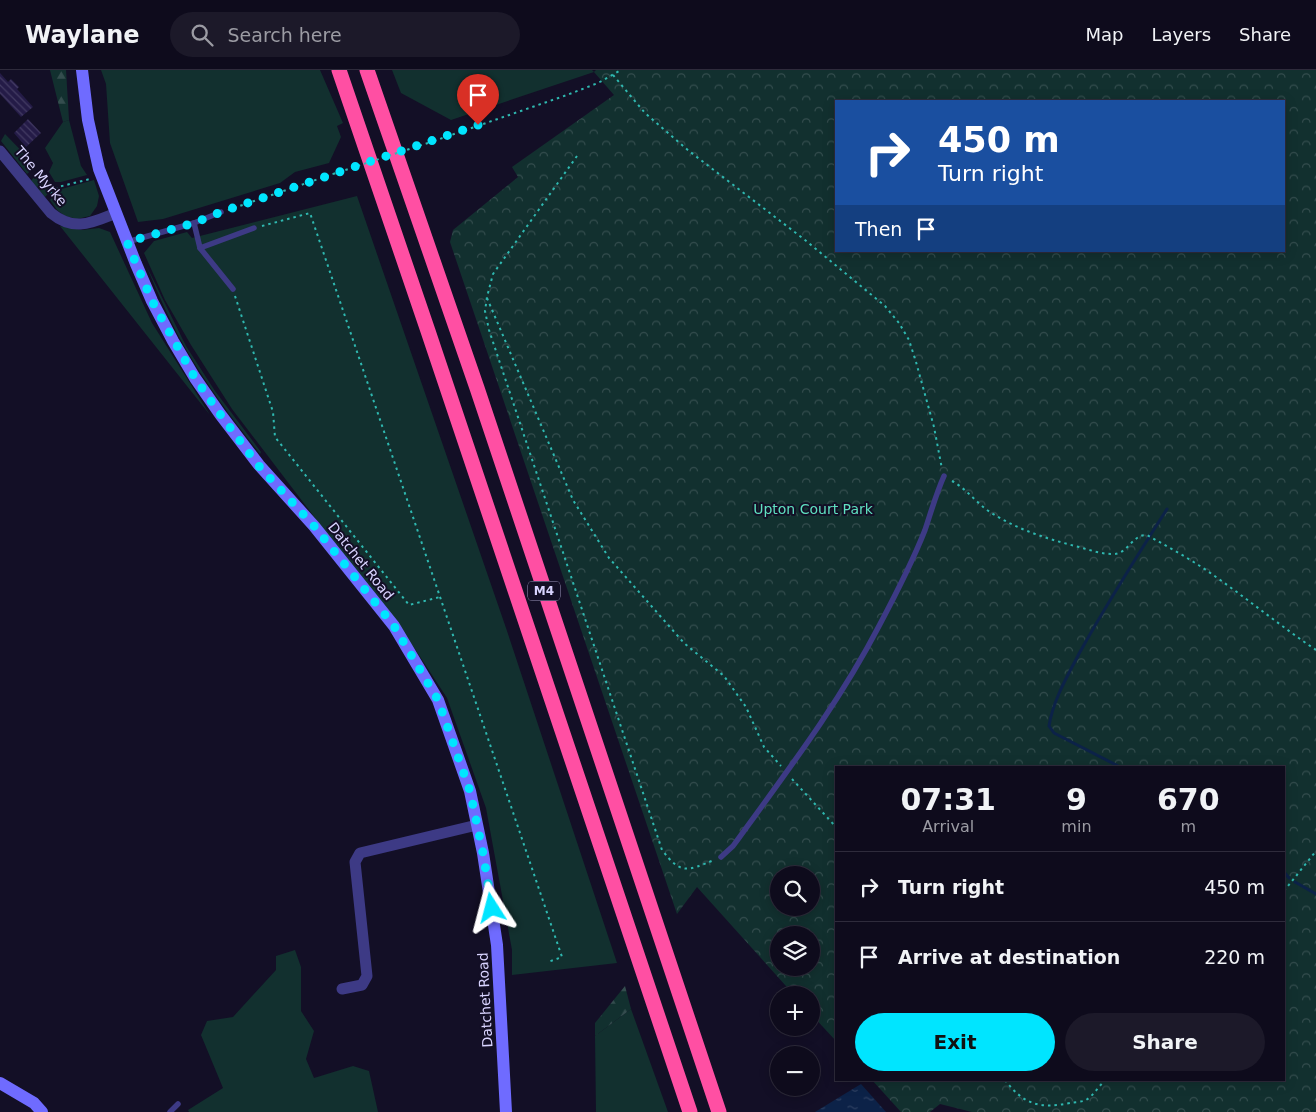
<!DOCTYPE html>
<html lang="en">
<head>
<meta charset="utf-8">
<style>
	:root { --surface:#0e0b1c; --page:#1c1929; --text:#f1f3f6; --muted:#9b9ba3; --line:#2e2b3b; --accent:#00e5ff }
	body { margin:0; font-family:"DejaVu Sans",sans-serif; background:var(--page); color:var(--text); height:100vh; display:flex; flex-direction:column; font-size:19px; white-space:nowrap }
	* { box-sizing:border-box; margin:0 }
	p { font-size:16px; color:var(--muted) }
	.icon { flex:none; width:28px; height:28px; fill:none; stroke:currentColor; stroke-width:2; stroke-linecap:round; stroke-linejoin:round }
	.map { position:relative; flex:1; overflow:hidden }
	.drawer { position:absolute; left:835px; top:696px; width:450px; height:315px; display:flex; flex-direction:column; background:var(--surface); border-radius:0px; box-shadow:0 2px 12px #0003,0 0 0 1px var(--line) }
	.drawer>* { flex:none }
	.hud { position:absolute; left:835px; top:30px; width:450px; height:152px; border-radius:0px; box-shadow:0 2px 12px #0003,0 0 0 1px var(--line); background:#1a4fa0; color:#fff; overflow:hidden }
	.tools { position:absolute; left:770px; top:796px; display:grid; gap:10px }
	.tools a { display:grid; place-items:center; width:50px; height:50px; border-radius:50%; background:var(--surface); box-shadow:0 2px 12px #0003,0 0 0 1px var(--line); font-size:25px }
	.pin { position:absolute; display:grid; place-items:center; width:42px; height:42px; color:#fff; margin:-51px -21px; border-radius:50% 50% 50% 0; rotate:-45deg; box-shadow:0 0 5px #0007 }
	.pin .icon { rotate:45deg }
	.me { position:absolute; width:55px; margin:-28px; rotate:351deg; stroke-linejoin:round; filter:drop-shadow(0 0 4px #0008) }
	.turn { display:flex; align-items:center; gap:18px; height:105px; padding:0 20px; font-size:22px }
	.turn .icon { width:65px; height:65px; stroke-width:2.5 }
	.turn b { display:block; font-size:35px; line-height:42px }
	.then { display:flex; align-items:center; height:48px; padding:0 20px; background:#0003; gap:10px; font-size:19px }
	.eta { display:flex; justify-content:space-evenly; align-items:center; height:85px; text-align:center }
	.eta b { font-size:30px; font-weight:800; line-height:35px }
	.cta { display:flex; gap:10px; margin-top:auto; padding:10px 20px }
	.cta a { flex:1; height:58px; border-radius:30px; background:var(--accent); color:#111; font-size:20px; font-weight:800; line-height:58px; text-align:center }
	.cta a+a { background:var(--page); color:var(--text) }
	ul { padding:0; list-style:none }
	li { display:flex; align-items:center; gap:15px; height:70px; padding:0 20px; border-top:1px solid var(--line) }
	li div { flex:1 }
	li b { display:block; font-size:19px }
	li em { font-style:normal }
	header { display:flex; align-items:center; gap:30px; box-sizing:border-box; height:70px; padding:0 25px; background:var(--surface); border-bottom:1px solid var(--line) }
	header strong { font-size:24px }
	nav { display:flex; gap:28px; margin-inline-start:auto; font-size:18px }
	.search { width:350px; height:45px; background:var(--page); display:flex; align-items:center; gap:12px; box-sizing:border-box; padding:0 18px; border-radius:28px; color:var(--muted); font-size:19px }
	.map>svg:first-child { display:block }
	.green { fill:#12302f }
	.forest { fill:url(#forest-firs) }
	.park { fill:url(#park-crowns); fill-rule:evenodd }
	.water { fill:url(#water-ripples) }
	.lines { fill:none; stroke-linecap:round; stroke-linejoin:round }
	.stream { stroke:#0c2248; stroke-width:3 }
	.building { fill:url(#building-back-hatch) }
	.path { stroke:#2fb8b0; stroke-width:2; stroke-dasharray:2.5 4; stroke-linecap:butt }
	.lane { stroke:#3d3a85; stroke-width:5.5 }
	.street { stroke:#3d3a85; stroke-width:11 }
	.secondary { stroke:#6f6bff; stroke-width:12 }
	.highway { stroke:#ff4fa3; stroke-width:15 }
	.path-bridge { stroke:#2fb8b0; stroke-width:2; stroke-dasharray:2.5 4; stroke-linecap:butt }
	.route { stroke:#00e5ff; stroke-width:9; stroke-dasharray:0 16.2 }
	.labels { text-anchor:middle; stroke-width:4; stroke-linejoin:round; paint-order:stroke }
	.shield { fill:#130f26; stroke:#9e99be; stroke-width:1 }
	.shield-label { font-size:12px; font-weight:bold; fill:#d9d4ff }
	.street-label { font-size:14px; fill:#d9d4ff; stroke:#130f26 }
	.park-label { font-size:14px; fill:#5fe0c0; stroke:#130f26 }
</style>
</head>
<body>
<header>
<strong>Waylane</strong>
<div class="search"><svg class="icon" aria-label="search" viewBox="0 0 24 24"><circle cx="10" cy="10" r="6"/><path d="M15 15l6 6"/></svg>Search here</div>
<nav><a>Map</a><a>Layers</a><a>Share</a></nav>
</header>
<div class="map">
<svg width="1316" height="1042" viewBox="0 0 1316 1042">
	<defs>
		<pattern id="forest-firs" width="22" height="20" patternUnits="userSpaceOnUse" patternTransform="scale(1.25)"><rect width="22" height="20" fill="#12302f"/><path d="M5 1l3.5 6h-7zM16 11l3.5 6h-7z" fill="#344d4e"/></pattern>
		<pattern id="park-crowns" width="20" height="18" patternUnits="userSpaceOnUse" patternTransform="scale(1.25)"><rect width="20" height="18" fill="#12302f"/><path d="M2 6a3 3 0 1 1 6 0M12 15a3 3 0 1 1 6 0" fill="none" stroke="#344d4e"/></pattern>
		<pattern id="water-ripples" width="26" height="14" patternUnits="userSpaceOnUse" patternTransform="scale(1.25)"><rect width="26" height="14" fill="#0c2248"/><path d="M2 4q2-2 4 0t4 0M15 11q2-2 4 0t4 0" fill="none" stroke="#2f4163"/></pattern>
		<pattern id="building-back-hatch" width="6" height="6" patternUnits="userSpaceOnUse" patternTransform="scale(1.25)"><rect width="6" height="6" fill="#241b47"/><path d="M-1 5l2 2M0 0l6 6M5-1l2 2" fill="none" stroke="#433b63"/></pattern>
	</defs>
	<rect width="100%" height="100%" fill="#130f26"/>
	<!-- green -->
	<g class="green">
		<polygon points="101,0 320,0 343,53 337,56 341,67 329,93 295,102 280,113 163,149 138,152 110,73 106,14"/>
		<polygon points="392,0 592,0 594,2 451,50 401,23"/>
		<polygon points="69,50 81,96 87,105 61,112 55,112 49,102 53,93 45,78 63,52"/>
		<polygon points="5,64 36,96 27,104 1,71"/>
		<polygon points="39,100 54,117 45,127 31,111"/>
		<polygon points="94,110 99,126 97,136 90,146 77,149 65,146 57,140 50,130 58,120"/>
		<polygon points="357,126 506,558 617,893 512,905 512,880 486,738 447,628 415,579 232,339 191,275 165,230 144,183 154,171 187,162 192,168"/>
		<polygon points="60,156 82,160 99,158 110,162 152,253 210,345"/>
		<path d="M146,195L186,276L215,321L261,382L260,384C234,351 208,317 187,281C171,254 158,224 146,195Z"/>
		<polygon points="295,880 301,897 301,941 314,961 306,989 314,1008 353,996 369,1001 378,1042 189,1042 188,1040 223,1018 201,965 207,951 233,947 276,900 276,886"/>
		<polygon points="631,939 668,1042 596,1042 595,966"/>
	</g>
	<!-- forest -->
	<g class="forest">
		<polygon points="50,0 66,0 69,50 63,52"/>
		<polygon points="625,916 631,939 595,966 595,953"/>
	</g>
	<!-- park -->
	<path class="park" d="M596,0H1316V1042H972L940,1034L930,1042H901L872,1010H1284V698H836V971L811,944V925H794L697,817L677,844L450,172L453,160L518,107L512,97L614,25L594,2ZM836,31H1284V181H836ZM779,805H811V838H779ZM779,865H811V898H779Z"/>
	<!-- water -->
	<polygon class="water" points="861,1014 886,1042 815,1042"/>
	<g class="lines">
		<!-- stream -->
		<g class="stream">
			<path d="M1122,698L1054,663L1049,656C1053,630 1068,605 1080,582C1107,533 1137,486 1167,439"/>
			<polyline points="1284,802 1289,808"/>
			<polyline points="1295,812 1316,824"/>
		</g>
	</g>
	<!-- building -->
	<g class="building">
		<polygon points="0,3 8,12 11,9 19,17 17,19 33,37 21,47 0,24"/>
		<polygon points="28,49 41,63 26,77 14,63"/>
	</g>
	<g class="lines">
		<!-- path -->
		<g class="path">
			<polyline points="613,5 645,43 689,81 805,170 885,236 899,253 909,270 916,292 934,357 942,399"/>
			<polyline points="434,71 567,25 598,13 621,0"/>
			<path d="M577,86L493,204L487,227L485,241L489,260L662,780C681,805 687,801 714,790"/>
			<polyline points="51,124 58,117 90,109"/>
			<polyline points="228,140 333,104"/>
			<polyline points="262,156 310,143 562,887 548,892"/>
			<polyline points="235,226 273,342 275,367 409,535 440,527"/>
			<polyline points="487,228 573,430 609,488 684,573 724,606 746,637 764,677 781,696"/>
			<path d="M952,411C965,418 975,431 987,440C1015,459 1047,469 1079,477C1090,480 1101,484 1112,484C1128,485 1132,464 1147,465C1170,478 1194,491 1216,507C1250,531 1282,557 1316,580"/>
			<polyline points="792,709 836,757"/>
			<polyline points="1284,821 1316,781"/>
			<path d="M1005,1010C1024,1035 1040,1039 1070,1033C1075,1032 1082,1032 1086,1030C1093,1026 1099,1016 1105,1010"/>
		</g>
		<!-- lane -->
		<g class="lane">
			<polyline points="194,153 200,178 254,158"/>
			<polyline points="127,172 194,153 221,142"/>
			<polyline points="200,178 233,219"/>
			<path d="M721,787L733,776C785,704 838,635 879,556C896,524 912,493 925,460C931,442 936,424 944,406"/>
			<polyline points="170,1042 178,1034"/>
		</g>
		<!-- street -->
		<g class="street">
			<path d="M0,81L51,143C74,162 91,153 116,143"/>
			<polyline points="342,919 362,915 367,906 355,792 360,783 477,755"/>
		</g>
		<!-- secondary -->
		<g class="secondary">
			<polyline points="82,0 88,50 99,99 136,194 152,231 173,271 195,308 220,344 259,395 314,456 394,556 438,630 470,721 483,783 497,875 506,1042"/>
			<polyline points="0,1013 34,1033 42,1042"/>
		</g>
		<!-- highway -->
		<g class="highway">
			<polyline points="339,0 428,261 690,1042"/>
			<polyline points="367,0 477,318 719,1042"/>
		</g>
		<!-- path-bridge -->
		<polyline class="path-bridge" points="333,104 434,71"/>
	</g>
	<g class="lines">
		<!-- route -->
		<polyline class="route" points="478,55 221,142 194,153 127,172 152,231 195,308 220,344 258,395 314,456 394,556 438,630 470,721 483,783 492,838"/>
	</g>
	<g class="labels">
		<!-- shield labels -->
		<rect class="shield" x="528" y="511.5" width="32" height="19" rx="4"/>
		<g class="shield-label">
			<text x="544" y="525">M4</text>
		</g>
		<!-- street labels -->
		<g class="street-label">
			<text transform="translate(41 106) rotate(50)" y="5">The Myrke</text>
			<text transform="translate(361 491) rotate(51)" y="5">Datchet Road</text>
			<text transform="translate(485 930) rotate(-93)" y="5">Datchet Road</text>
		</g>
		<!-- park labels -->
		<g class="park-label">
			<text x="813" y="444">Upton Court Park</text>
		</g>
	</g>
</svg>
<div class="tools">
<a><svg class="icon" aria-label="search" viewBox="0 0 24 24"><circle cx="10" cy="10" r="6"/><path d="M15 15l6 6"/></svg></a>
<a><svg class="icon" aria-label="layers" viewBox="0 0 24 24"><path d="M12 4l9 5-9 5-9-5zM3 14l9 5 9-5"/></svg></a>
<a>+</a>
<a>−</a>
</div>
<div class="pin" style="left:478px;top:55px;background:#d93025"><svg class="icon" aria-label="arrive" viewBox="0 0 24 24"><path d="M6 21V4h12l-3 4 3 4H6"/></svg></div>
<svg class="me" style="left:492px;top:838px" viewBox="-20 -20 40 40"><path d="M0-17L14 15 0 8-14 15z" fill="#00e5ff" stroke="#fff" stroke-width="4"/></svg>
<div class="hud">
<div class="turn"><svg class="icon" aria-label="right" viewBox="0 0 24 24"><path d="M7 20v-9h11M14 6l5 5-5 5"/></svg><div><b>450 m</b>Turn right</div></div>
<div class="then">Then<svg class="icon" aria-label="arrive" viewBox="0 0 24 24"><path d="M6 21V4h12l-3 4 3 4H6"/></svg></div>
</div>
<section class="drawer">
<div class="eta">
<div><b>07:31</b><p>Arrival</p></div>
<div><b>9</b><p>min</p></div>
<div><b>670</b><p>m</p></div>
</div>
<ul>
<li><svg class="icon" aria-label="right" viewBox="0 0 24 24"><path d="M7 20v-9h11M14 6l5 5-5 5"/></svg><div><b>Turn right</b></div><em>450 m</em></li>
<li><svg class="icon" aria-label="arrive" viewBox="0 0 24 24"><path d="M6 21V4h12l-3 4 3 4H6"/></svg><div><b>Arrive at destination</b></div><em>220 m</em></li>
</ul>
<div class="cta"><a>Exit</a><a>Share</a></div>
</section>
</div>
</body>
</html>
